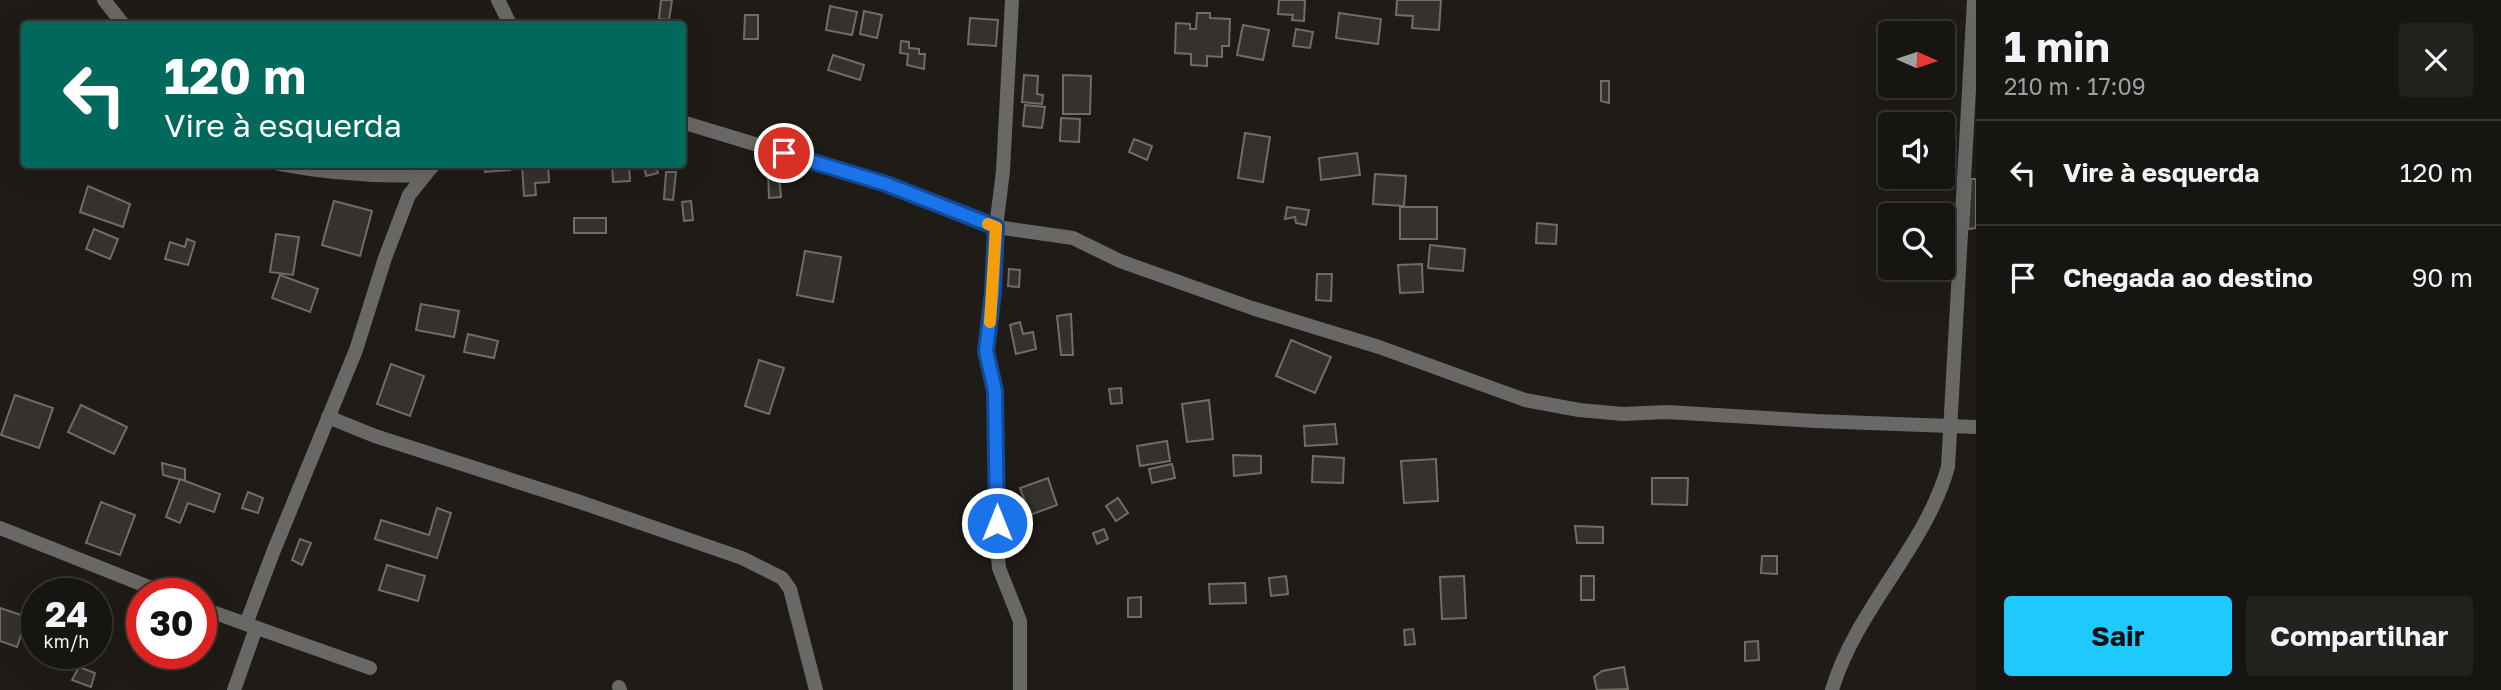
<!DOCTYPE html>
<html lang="pt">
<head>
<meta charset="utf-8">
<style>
	:root { --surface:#171511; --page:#24221f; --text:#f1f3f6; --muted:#9e9f9f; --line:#363431; --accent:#1ec9fd }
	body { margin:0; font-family:"Golos Text",sans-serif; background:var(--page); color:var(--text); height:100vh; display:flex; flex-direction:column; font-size:26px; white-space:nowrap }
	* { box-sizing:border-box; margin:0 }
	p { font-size:23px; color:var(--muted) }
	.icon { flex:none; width:38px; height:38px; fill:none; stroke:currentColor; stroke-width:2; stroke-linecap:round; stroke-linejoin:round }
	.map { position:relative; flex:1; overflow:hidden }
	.sheet { display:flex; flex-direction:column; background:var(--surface); width:525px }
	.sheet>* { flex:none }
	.banner { position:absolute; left:21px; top:21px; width:665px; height:147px; border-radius:7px; box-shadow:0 7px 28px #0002,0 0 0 2px var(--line); background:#00695c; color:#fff; overflow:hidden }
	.needle { width:46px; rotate:93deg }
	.tools { position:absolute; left:1878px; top:21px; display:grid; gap:14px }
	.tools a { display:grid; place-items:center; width:77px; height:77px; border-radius:7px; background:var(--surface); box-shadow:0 7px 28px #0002,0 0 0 2px var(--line); font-size:35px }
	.speed { position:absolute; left:21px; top:578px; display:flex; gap:14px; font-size:35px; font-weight:700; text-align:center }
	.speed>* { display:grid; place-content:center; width:91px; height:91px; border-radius:50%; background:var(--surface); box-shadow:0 7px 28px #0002,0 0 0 2px var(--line); line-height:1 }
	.speed small { font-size:18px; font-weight:400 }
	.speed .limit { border:10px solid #d22; background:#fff; color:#111 }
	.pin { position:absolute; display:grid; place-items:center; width:60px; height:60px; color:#fff; margin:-30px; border:4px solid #fff; border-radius:50%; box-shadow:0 2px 7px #0007 }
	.me { position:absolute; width:77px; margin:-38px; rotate:0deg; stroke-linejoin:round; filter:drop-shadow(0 0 5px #0008) }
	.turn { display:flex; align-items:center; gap:24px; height:147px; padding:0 28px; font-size:32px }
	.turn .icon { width:91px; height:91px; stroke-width:2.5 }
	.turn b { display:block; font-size:49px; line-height:60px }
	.round { display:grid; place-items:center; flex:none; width:74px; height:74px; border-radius:7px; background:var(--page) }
	.summary { display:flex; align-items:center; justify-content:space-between; height:119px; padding:0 28px }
	h1 { font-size:42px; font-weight:700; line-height:52px }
	.action { display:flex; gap:14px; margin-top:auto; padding:14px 28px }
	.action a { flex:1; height:80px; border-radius:7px; background:var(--accent); color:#111; font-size:28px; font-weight:700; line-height:80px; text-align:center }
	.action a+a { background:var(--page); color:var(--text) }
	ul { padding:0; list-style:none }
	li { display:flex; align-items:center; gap:21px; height:105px; padding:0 28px; border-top:2px solid var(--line) }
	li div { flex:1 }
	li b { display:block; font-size:26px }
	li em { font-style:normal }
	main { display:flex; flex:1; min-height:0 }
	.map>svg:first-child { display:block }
	.building { fill:#35312c; stroke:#706c66; stroke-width:2 }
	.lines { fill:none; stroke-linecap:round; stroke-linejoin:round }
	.street { stroke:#6a6866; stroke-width:14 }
	.route-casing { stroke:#114b97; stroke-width:18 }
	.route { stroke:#1a73e8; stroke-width:12 }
	.slow { stroke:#f59e0b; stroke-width:12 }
</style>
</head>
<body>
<main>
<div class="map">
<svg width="1976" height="690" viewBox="0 0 1976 690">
	<rect width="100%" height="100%" fill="#1f1c17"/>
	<!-- building -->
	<g class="building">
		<polygon points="661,0 672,0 669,20 659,19"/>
		<polygon points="1279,0 1305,0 1304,21 1292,20 1293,15 1278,14"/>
		<polygon points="1397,0 1441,0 1439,30 1412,28 1413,16 1396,15"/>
		<polygon points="830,6 857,12 852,35 826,30"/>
		<polygon points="864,11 882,15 877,38 860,34"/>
		<polygon points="1197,13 1210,13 1210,18 1230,19 1229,46 1222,46 1222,57 1207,56 1207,66 1191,65 1191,54 1175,53 1176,23 1190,24 1190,29 1196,29"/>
		<polygon points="1339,13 1381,19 1378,44 1336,38"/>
		<polygon points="745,15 758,15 758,39 744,39"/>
		<polygon points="970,18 998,20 996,46 968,44"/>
		<polygon points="1243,25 1269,30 1263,60 1237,55"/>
		<polygon points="1296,29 1313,32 1310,48 1293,46"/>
		<polygon points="901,41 909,42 909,48 919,49 919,54 925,54 924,69 907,65 908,54 900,53"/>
		<polygon points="833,55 864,65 860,80 828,70"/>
		<polygon points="1024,75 1038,76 1037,94 1043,95 1042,104 1022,102"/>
		<polygon points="1063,75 1091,76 1090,114 1063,114"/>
		<polygon points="1601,81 1609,81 1609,103 1601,101"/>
		<polygon points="1025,105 1045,107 1042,128 1023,126"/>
		<polygon points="1061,118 1080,119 1079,142 1060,141"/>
		<polygon points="1245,133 1270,137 1263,182 1238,178"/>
		<polygon points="1134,139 1152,146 1147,160 1129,152"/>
		<polygon points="1357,153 1360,175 1321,180 1319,158"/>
		<polygon points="484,164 510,164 510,170 485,172"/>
		<polygon points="522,164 548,164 549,182 535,183 536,195 524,196"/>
		<polygon points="629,164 630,181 613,182 612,165"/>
		<polygon points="644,164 656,164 658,173 646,176"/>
		<polygon points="666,172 676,172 673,200 664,199"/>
		<polygon points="768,173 779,173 781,197 769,198"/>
		<polygon points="1375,174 1406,176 1404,206 1373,204"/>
		<polygon points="1971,179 1976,179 1976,228 1968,229"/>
		<polygon points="88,186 130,204 123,227 80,212"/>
		<polygon points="334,201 372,211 360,256 322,245"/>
		<polygon points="691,201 693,220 684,221 682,202"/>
		<polygon points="1287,207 1309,210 1306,225 1296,223 1295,217 1285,219"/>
		<rect x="1400" y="207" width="37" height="32"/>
		<rect x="574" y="218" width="32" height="15"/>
		<polygon points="1537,223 1557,225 1556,244 1536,243"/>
		<polygon points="94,229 118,239 110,259 86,249"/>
		<polygon points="276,234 299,237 293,275 270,272"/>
		<polygon points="187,239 195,242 188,265 165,259 170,242 185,247"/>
		<polygon points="1430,245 1465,249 1463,271 1428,268"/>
		<polygon points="805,251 841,257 833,302 797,295"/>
		<polygon points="1422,264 1423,292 1400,293 1398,265"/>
		<polygon points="1009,269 1020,270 1019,287 1008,286"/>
		<polygon points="1317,274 1332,274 1331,301 1316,300"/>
		<polygon points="280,275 318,289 310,312 272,298"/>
		<polygon points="421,304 459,311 454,337 416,330"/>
		<polygon points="1071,314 1073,355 1061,355 1057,316"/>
		<polygon points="1020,322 1023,334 1033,332 1036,349 1016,354 1010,325"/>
		<polygon points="468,334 498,341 494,358 464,352"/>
		<polygon points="1291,340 1331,357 1315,393 1276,376"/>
		<polygon points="759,360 784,368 769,414 745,406"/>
		<polygon points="391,364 424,376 410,416 377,404"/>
		<polygon points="1121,388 1122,403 1111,404 1109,389"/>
		<polygon points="15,395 53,408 39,448 1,435"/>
		<polygon points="1209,400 1213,439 1187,442 1182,404"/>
		<polygon points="81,405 127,427 114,454 68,432"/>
		<polygon points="1335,424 1337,444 1305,446 1304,426"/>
		<polygon points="1167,441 1170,461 1140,466 1137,446"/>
		<polygon points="1233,455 1261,456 1261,473 1234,476"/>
		<polygon points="1313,456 1344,458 1343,483 1312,482"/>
		<polygon points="1436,459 1438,501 1404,503 1401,461"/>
		<polygon points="162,463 185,469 185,481 163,475"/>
		<polygon points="1172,464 1175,478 1152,483 1149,469"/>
		<polygon points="1048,478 1057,505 1030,515 1020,488"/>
		<polygon points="1652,478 1688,478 1687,505 1652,504"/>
		<polygon points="180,479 220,494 214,512 188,503 180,523 166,517"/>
		<polygon points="248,492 263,498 258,513 242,508"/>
		<polygon points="1118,498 1128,513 1116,521 1106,506"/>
		<polygon points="101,502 135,515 120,555 86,543"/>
		<polygon points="437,508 451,513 437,558 375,539 381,520 429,535"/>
		<polygon points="1575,526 1603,527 1603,543 1577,543"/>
		<polygon points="1104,529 1108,539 1097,544 1093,533"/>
		<polygon points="300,539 311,543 302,565 292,560"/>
		<polygon points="1762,556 1777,556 1777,574 1761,573"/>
		<polygon points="387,565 425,576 418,601 379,590"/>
		<polygon points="1286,576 1288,594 1271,596 1269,578"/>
		<polygon points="1464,576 1466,618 1442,619 1440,577"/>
		<rect x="1581" y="576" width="13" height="24"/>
		<polygon points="1245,583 1246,603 1210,604 1209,584"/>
		<polygon points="1141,597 1141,617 1128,617 1128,598"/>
		<polygon points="0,608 27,617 17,647 0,641"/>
		<polygon points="1413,629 1415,644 1405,645 1404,630"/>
		<polygon points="1758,641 1759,660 1745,661 1745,642"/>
		<polygon points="79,667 95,673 91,687 72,680"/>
		<polygon points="1624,667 1628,689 1597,690 1594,677 1602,671"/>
	</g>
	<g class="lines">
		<!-- street -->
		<g class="street">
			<polyline points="104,0 123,24"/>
			<polyline points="498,0 510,24"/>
			<polyline points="1012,0 1003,171 996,227 993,292 986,351 995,391 997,545 999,568 1020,621 1020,690"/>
			<polyline points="682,122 886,184 996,227 1073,238 1120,261 1252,308 1379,347 1525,400 1579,410 1623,414 1666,412 1816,421 1976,427"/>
			<path d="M279,164C330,174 374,177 425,175"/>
			<polyline points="328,417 375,436 577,501 742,558 782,578 790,589 816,690"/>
			<polyline points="0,528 164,593"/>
			<polyline points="201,608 370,668"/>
			<polyline points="246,624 274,550 356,350 385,258 409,195 434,164"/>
			<polyline points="619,687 620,690"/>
			<polyline points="234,690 256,628"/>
			<path d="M1832,690C1856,609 1925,548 1948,467L1974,0"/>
		</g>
	</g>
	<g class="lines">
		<!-- route casing -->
		<g class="route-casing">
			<polyline id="route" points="784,153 886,184 996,227 993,292 986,351 995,391 997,523"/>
		</g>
		<!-- route -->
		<use href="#route" class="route"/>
		<!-- slow -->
		<polyline class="slow" points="988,224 996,227 990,322"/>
	</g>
</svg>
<div class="tools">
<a><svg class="needle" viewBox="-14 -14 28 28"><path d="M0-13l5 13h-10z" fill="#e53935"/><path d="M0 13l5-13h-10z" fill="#9e9f9f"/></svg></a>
<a><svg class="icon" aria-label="sound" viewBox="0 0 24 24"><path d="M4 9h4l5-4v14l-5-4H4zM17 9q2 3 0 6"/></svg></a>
<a><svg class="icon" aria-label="search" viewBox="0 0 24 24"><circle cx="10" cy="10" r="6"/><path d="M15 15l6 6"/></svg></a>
</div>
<div class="speed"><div>24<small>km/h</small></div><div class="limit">30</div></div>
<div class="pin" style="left:784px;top:153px;background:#d93025"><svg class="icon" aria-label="arrive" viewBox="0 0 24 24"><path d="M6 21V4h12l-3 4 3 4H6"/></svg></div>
<svg class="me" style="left:997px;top:523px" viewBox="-20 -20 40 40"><circle r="17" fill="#1a73e8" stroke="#fff" stroke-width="3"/><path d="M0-11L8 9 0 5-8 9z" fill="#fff"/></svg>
<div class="banner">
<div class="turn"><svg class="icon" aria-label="left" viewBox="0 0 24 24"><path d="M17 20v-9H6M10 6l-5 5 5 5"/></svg><div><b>120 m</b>Vire à esquerda</div></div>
</div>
</div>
<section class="sheet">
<div class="summary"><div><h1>1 min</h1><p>210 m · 17:09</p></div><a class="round"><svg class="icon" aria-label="close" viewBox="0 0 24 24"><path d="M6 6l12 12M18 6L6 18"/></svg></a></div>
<ul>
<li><svg class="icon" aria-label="left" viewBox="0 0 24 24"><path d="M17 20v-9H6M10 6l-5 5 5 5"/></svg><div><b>Vire à esquerda</b></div><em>120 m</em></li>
<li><svg class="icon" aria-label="arrive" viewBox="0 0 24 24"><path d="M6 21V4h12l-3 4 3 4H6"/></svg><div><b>Chegada ao destino</b></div><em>90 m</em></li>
</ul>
<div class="action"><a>Sair</a><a>Compartilhar</a></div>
</section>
</main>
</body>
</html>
